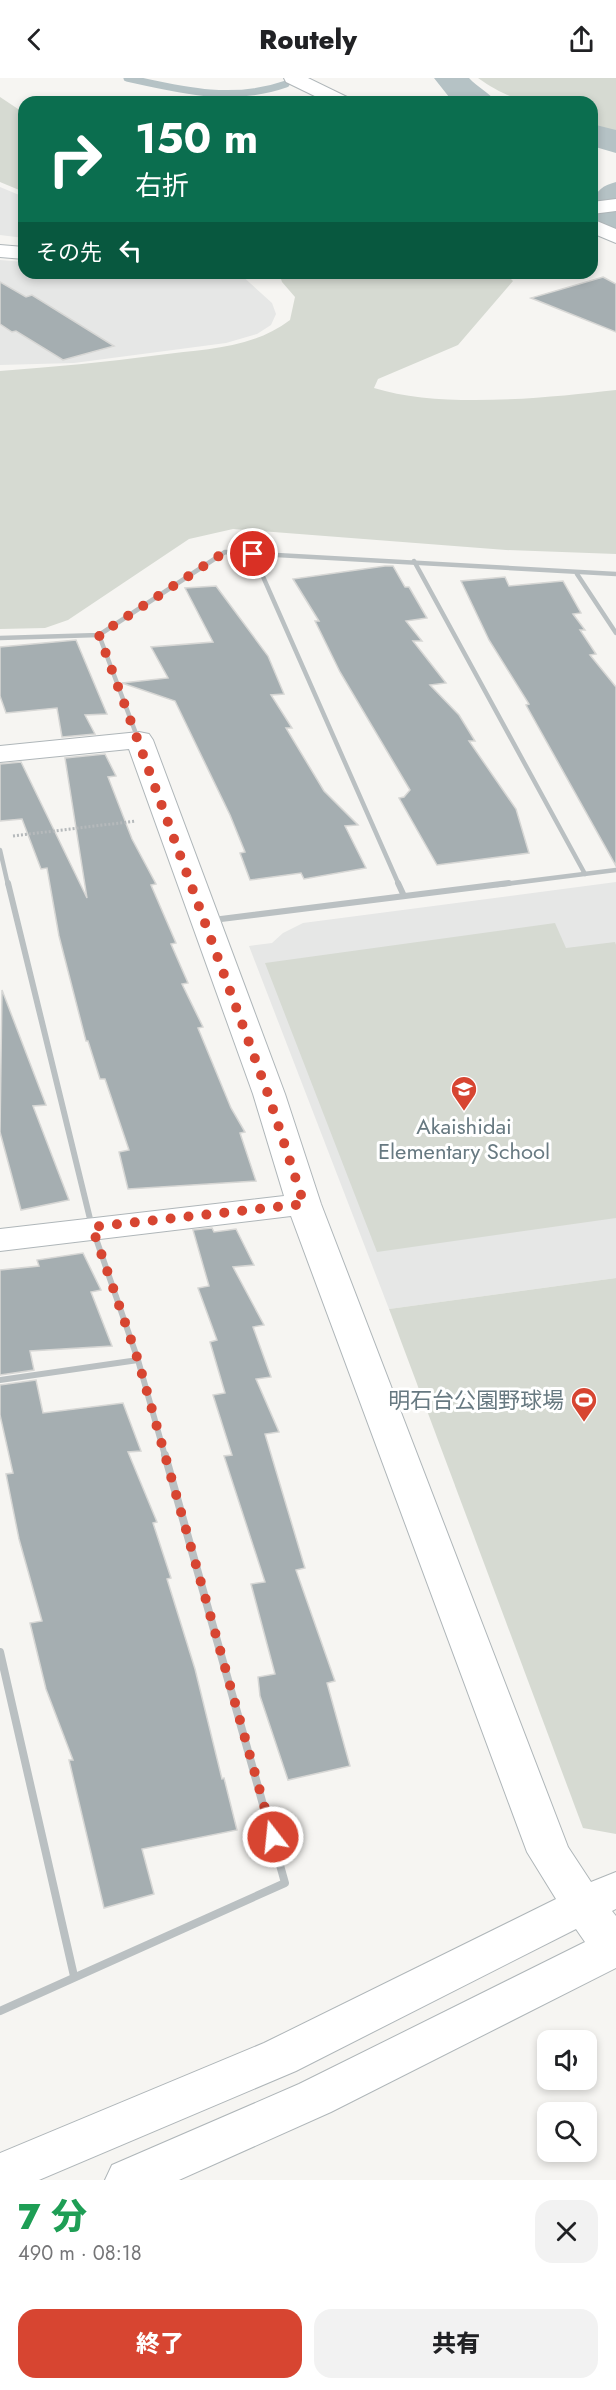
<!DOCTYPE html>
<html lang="ja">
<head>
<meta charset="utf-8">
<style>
	:root { --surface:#fff; --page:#f2f2f2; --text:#202124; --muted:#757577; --accent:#d74531 }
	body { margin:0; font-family:Jost,"Noto Sans JP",sans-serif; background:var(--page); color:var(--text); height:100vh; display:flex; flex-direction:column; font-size:22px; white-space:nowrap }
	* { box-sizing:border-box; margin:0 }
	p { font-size:20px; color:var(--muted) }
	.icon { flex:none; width:33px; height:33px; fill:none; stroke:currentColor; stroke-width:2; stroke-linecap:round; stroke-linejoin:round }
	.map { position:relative; height:2102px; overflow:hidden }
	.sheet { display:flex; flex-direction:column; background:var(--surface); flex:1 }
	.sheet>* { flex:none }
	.banner { position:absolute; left:18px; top:18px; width:580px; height:183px; border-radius:18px; box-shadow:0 3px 9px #0003; background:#0b6e4f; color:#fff; overflow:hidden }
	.buttons { position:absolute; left:537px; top:1952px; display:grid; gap:12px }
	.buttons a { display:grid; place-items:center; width:60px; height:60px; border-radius:12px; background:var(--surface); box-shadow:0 3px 9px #0003; font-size:30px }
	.pin { position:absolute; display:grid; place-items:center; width:51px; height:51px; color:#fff; margin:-26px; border:3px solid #fff; border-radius:50%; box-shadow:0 2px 6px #0007 }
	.me { position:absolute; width:66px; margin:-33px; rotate:344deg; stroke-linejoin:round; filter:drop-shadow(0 0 4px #0008) }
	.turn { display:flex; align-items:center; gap:21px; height:126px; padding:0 18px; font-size:27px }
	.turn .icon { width:78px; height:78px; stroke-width:2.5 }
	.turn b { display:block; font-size:42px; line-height:51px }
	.then { display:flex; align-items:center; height:57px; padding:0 18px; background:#0003; gap:12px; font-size:22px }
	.round { display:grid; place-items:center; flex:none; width:63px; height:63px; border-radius:18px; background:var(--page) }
	.summary { display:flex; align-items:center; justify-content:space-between; height:102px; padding:0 18px }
	h1 { font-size:36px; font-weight:800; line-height:45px; color:#1e9e55 }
	.primary-button { display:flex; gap:12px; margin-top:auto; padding:12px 18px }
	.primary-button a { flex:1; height:69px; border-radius:18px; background:var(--accent); color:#fff; font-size:24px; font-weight:800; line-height:69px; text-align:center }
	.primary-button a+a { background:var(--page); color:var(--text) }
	header { display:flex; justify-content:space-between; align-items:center; height:78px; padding:0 18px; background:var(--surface); font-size:27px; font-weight:800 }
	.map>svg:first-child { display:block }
	.built { fill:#e6e7e6 }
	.green { fill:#d6dad2 }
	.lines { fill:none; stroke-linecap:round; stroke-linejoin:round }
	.stream { stroke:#b5c2c5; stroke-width:7 }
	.river { fill:#b5c2c5; fill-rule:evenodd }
	.building { fill:#a5aeb1; stroke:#d7d7d5; stroke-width:1.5 }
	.secondary-casing { stroke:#afb6b9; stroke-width:2 }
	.path { stroke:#b5b9bb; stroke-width:3; stroke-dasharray:2 2; stroke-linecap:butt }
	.street-far2 { stroke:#bac0c2; stroke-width:4.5 }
	.street-far1 { stroke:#bac0c2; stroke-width:6 }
	.street { stroke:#bac0c2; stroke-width:8 }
	.secondary { fill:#fff; fill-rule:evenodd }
	.route { stroke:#d74531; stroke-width:10; stroke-dasharray:0 18 }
	.labels { text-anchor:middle; stroke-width:6; stroke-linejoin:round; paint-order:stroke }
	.poi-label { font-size:22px; fill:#677981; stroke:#fff }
</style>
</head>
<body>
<header><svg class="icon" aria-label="back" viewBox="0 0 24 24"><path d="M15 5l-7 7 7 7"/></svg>Routely<svg class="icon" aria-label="share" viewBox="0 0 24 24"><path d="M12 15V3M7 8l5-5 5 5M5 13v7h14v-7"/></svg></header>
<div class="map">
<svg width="616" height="2102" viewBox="0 0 616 2102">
	<rect width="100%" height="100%" fill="#f6f5f2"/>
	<!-- built -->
	<g class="built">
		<polygon points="0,109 24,119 24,160 0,157"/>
		<polygon points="0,182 24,184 24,195 239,195 272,225 276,236 271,247 257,256 226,265 74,285 0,287"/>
		<polygon points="616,804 616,1200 389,1231 249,868 272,865 283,855 303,845"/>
	</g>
	<!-- green -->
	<g class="green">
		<path d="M478,0H616V57L593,49L592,24C541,24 522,31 478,0Z"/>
		<polygon points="0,19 24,35 24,114 0,104"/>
		<path d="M279,195H505L513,203L458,267L378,301L374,310C441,331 545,320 616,312V476L506,472L233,451L189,461L68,542L45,550L0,551V293C53,289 106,284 159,277C204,271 252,271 290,242L295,219L282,204Z"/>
		<polygon points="555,845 566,870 615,864 616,867 616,1140 377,1174 265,885"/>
		<polygon points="616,1200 616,1756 583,1750 389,1231"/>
	</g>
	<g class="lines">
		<!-- stream -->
		<path class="stream" d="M127,0C181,12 232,25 286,6"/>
		<!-- river -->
		<g class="river">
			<path d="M434,0H469C478,10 489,14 496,24H453Z"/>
			<polygon points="592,46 616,52 616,75 592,68"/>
			<path d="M616,104V158L592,150C592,127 589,111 616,104Z"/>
		</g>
	</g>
	<!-- building -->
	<g class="building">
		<polygon points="603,199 616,206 616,254 531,220"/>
		<polygon points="0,204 26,219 32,217 114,268 63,282 16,253 12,254 0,246"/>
		<polygon points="385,488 393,488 405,509 409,509 427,540 406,543 422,563 413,563 446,605 430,607 459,637 475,663 469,663 516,731 529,775 437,787 399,720 404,719 410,712 340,594 315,543 319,543 293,501"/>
		<polygon points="505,499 509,508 563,503 581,535 573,536 585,552 580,552 596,576 590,577 616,609 616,788 526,627 529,626 489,562 461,503"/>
		<polygon points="216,508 268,578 284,616 271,617 292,650 286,650 324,713 358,747 345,748 366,790 304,801 301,795 250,802 240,775 245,774 230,737 175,623 122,605 168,600 151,569 213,564 185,510"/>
		<polygon points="76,562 107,636 85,637 95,656 62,659 57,630 6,635 0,618 0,569"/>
		<polygon points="105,676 116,698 108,699 132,761 156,806 151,807 176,865 171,866 188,905 182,906 203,949 198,950 231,1030 245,1054 240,1055 256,1103 128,1111 119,1074 129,1072 105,1001 100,1001 88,963 86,963 59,858 47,790 41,791 22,741 0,743 0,686 21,684 87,820 65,680"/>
		<polygon points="2,912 46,1027 33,1028 69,1122 21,1132 0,1054"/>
		<polygon points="212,1150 214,1154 236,1151 254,1187 233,1189 264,1247 253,1249 271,1299 256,1301 279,1354 265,1356 305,1490 296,1492 335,1603 327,1605 350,1688 288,1702 260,1618 258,1599 275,1596 251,1506 265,1504 224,1378 232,1377 213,1317 225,1315 210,1264 217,1262 198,1210 209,1208 193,1152"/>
		<polygon points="83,1175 101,1212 91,1214 112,1268 30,1273 34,1292 0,1297 0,1192 39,1188 37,1182"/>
		<polygon points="36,1302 43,1335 123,1325 141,1373 128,1374 157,1444 153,1445 171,1500 167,1501 195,1591 222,1701 224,1700 237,1752 142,1771 154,1816 104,1830 69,1682 73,1682 46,1611 30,1545 42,1543 19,1461 6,1396 13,1395 0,1337 0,1307"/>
	</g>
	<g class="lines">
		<!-- secondary casing -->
		<g class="secondary-casing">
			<g id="secondary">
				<polygon points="284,0 308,0 349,20 351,24 327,24 286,4"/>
				<polygon points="616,121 616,133 592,136 592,124"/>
				<polygon points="592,141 616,151 616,165 592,155"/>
				<polygon points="0,167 24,169 24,181 0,179"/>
				<polygon points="139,654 149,656 153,662 285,1016 321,1126 568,1769 591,1804 616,1794 616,1831 612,1833 616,1838 616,1890 331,2034 179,2102 105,2102 112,2087 299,2006 585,1864 576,1851 296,1993 39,2102 0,2102 0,2075 264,1965 556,1821 527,1774 291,1138 0,1173 0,1151 284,1118 253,1016 129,671 0,684 0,668"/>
			</g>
		</g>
		<!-- path -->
		<polyline class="path" points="13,758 136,743"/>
		<!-- street-far2 -->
		<g class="street-far2">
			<polyline points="253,476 399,807"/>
			<polyline points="414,483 585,796"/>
			<polyline points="577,496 616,555"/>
			<polyline points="99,557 138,661"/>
			<polyline points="0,560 99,557 225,474 616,496"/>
			<polyline points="0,772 8,807"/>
			<polyline points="497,807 616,792"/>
		</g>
		<!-- street-far1 -->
		<g class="street-far1">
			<polyline points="8,805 92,1149 138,1282 165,1378"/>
			<polyline points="398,805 404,818"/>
			<polyline points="213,842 509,805"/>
			<polyline points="0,1302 138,1282"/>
		</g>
		<!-- street -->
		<g class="street">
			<polyline points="0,1574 74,1898"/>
			<polyline points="0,1933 285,1805 165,1377"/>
		</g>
		<!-- secondary -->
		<use href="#secondary" class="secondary"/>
	</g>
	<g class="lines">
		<!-- route -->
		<polyline class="route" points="253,476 225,474 99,557 268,1016 304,1126 92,1149 138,1282 273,1759"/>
	</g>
	<!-- icons -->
	<defs>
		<g id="school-pin" transform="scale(1.35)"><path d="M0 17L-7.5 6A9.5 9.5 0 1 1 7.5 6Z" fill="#d74531" stroke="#fff"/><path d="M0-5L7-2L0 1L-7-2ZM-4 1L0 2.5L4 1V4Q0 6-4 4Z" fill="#fff"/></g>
		<g id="stadium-pin" transform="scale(1.35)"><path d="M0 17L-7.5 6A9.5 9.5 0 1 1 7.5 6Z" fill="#d74531" stroke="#fff"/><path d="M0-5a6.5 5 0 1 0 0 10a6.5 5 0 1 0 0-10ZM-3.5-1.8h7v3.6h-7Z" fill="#fff"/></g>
	</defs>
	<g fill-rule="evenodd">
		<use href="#school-pin" x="464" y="1011"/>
		<use href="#stadium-pin" x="584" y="1322"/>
	</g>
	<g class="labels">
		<!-- poi labels -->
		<g class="poi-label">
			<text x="464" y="1056">Akaishidai<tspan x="464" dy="25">Elementary School</tspan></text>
			<text x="564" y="1330" text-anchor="end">明石台公園野球場</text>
		</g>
	</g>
</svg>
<div class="buttons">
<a><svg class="icon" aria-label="sound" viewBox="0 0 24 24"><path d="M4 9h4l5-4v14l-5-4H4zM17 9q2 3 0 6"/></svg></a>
<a><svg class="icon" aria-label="search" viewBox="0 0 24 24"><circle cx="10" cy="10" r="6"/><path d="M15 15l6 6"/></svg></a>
</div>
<div class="pin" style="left:253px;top:476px;background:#d93025"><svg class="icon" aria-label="arrive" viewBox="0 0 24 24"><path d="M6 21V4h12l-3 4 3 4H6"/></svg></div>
<svg class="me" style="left:273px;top:1759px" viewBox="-20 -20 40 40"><circle r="17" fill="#d74531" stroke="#fff" stroke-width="3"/><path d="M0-11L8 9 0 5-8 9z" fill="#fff"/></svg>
<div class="banner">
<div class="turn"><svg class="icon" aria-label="right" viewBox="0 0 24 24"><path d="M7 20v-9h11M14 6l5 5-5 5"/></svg><div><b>150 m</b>右折</div></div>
<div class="then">その先<svg class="icon" aria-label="left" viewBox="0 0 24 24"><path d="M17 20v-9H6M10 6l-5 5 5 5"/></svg></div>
</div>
</div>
<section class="sheet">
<div class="summary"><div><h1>7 分</h1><p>490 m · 08:18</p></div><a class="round"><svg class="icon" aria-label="close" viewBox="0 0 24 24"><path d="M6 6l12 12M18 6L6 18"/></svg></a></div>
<div class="primary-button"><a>終了</a><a>共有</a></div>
</section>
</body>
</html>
